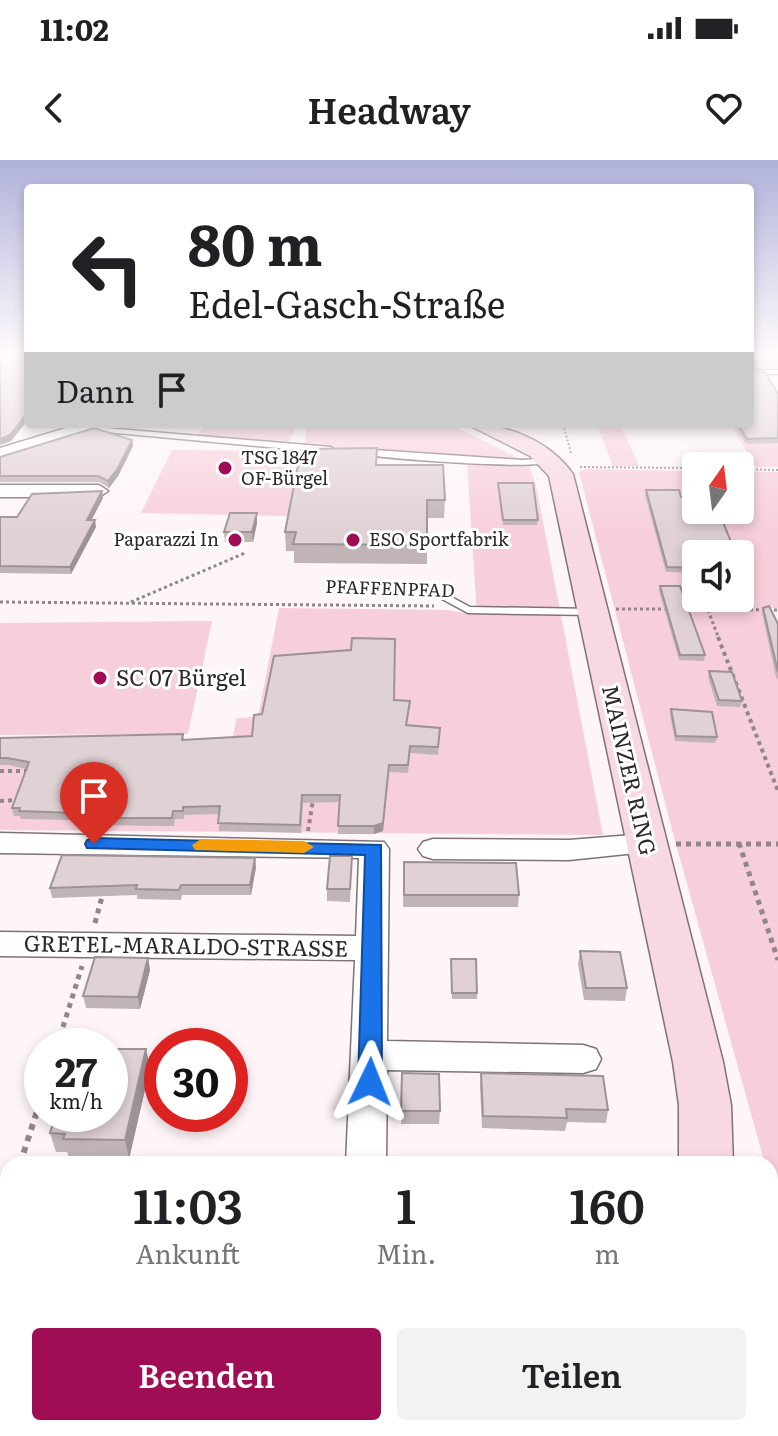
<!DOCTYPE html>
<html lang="de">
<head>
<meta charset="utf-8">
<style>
	:root { --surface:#fff; --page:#f2f2f2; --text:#202124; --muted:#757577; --accent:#9f0d55 }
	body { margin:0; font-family:Literata,serif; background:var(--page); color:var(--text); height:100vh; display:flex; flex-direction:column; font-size:30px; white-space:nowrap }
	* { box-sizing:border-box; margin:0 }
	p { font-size:26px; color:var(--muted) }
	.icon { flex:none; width:44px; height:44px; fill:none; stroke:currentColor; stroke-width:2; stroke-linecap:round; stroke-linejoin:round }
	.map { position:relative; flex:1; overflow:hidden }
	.sheet { position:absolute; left:0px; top:996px; width:778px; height:280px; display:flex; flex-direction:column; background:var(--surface); border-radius:24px 24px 0 0; box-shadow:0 4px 12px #0003 }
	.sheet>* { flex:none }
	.banner { position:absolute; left:24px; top:24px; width:730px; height:244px; border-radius:8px; box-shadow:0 4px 12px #0003; background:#fff; color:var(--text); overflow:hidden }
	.needle { width:52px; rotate:14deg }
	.controls { position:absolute; left:682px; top:292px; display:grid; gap:16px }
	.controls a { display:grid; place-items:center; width:72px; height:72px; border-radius:8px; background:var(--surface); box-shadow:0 4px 12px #0003; font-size:40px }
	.speed { position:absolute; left:24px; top:868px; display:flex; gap:16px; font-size:40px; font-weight:700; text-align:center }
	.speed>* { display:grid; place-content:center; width:104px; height:104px; border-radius:50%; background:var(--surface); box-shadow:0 4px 12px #0003; line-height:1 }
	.speed small { font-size:20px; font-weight:400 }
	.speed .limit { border:12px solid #d22; background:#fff; color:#111 }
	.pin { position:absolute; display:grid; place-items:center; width:68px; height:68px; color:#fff; margin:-82px -34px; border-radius:50% 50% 50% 0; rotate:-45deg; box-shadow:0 0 8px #0007 }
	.pin .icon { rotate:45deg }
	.me { position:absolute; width:88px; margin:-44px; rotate:2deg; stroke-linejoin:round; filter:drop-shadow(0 0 6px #0008) }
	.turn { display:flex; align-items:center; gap:28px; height:168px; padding:0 32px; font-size:36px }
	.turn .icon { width:104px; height:104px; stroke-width:2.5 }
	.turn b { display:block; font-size:56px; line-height:68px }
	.then { display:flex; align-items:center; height:76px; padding:0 32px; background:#0003; gap:16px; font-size:30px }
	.eta { display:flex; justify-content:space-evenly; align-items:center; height:136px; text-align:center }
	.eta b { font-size:48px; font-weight:600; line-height:56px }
	.action { display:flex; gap:16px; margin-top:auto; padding:16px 32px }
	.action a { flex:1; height:92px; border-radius:8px; background:var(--accent); color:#fff; font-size:32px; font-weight:600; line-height:92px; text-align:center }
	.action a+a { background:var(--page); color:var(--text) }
	.status { display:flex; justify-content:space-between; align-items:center; height:56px; padding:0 40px; background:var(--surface); direction:ltr }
	.status svg { height:22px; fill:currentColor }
	header { display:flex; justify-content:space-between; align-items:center; height:104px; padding:0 32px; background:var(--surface); font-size:36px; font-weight:600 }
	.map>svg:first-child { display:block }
	.green { fill:#f7cfda; fill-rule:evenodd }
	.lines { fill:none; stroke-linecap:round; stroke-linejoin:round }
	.lane-casing { stroke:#7f7276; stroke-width:3 }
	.street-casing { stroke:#7f7276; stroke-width:3 }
	.secondary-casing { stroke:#7f7276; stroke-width:3 }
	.path-far4 { stroke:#8f878a; stroke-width:2; stroke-dasharray:2 2; stroke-linecap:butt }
	.path-far3 { stroke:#8f878a; stroke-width:3; stroke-dasharray:3 3; stroke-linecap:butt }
	.path-far2 { stroke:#8f878a; stroke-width:4; stroke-dasharray:4 4; stroke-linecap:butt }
	.path-far1 { stroke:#8f878a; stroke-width:5; stroke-dasharray:5 5; stroke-linecap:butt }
	.path { stroke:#8f878a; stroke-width:6; stroke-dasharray:6 6; stroke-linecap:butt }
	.lane { fill:#fff; fill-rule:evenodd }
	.street { fill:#fff; fill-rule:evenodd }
	.secondary { fill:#f8d8e3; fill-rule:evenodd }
	.wall { fill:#c1b4b7 }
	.shaded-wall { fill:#9d9295 }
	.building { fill:#e0d1d5; stroke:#9d9295; stroke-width:2 }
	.route { fill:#1a73e8; stroke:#114b97; stroke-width:2 }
	.slow { fill:#f59e0b }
	.poi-dot { fill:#9f0d55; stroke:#fff; stroke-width:3 }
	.labels { text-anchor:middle; stroke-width:6; stroke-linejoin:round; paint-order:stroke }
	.far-poi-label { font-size:18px; fill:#2d2729; stroke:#fff; text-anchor:start }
	.far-street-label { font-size:18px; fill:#2d2729; stroke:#fff }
	.poi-label { font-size:22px; fill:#2d2729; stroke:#fff; text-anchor:start }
	.street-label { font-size:22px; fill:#2d2729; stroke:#fff }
</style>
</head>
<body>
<div class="status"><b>11:02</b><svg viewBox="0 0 49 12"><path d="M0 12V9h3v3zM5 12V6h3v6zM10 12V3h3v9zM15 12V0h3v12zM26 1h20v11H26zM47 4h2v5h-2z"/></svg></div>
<header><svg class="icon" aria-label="back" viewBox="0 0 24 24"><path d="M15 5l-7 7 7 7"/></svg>Headway<svg class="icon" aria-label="heart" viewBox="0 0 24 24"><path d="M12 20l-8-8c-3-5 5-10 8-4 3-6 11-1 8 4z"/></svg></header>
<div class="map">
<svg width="778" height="1276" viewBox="0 0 778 1276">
	<rect width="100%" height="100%" fill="#fef5f8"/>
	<!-- green -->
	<g class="green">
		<polygon points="750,193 778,193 778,210 759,210 778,235 778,307 756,307 730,264 750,264"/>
		<polygon points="206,264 297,264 288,285 194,279"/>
		<polygon points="306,264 449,264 522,300 305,286"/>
		<polygon points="597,264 620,264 639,306 613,306"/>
		<polygon points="172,290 291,291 283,325 294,326 288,356 141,353"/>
		<polygon points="467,301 529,306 536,325 603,675 0,670 0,586 232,580 237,558 258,557 279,448 447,450 477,455"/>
		<path d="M586,309L696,311V350H740V311L778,312V448H768L778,470V1051L770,1022V1004H765L674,677L579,312ZM696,394H740V438H696Z"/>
		<polygon points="212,461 188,574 0,575 0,463"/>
		<polygon points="0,1057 8,1058 8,1268 52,1268 43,1276 0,1276"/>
	</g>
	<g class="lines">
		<!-- lane casing -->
		<g class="lane-casing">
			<g id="lane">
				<rect x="750" y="210" width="28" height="4"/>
				<polygon points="82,266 331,287 335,290 331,293 85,270 82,270"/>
				<path d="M360,289L522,300L551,298L555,301C536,311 386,298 357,294V290Z"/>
				<polygon points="446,434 470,447 593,449 599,452 593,455 468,453 442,439 441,437"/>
				<polygon points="771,1071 778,1074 778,1107 770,1103"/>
				<polygon points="209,1268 236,1268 239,1276 212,1276"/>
			</g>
		</g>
		<!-- street casing -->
		<g class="street-casing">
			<g id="street">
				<polygon points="79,264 104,264 0,299 0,288"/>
				<polygon points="0,325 99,325 108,331 99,337 0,337"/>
				<polygon points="0,673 384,682 389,689 387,881 583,885 596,889 601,899 596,909 583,913 387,910 386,1004 346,1004 355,800 0,796 0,772 356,776 359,698 0,693"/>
				<polygon points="645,674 655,677 660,684 655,691 569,700 433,699 423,696 418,689 423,682 433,679 569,680"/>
				<rect x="0" y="1025" width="8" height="36"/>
				<polygon points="778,1142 778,1193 770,1196 770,1146"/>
				<polygon points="47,1268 102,1268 99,1276 44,1276"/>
				<polygon points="670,1268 721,1268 718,1276 667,1276"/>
			</g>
		</g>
		<!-- secondary casing -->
		<g class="secondary-casing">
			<g id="secondary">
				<path d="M467,264C507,264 549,280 573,314L723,902L731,945L733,1004H679V945L673,902L549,316L530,296Z"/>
				<polygon points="502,1268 570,1268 567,1276 498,1276"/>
			</g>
		</g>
		<!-- path-far4 -->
		<g class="path-far4">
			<polyline points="563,264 571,293"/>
			<polyline points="580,307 696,308"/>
			<polyline points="740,309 778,310"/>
		</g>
		<!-- path-far3 -->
		<g class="path-far3">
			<polyline points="0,442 434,446"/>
			<polyline points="131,442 245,393"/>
			<polyline points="616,449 668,449"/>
			<polyline points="684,449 778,450"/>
			<polyline points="708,450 719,479"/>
		</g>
		<!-- path-far2 -->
		<g class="path-far2">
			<polyline points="718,477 778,631"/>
			<polyline points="0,611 30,611"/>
			<polyline points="0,641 19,640"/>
			<polyline points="308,671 313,640"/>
		</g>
		<!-- path-far1 -->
		<g class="path-far1">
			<polyline points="739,683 778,800"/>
			<polyline points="676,684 778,684"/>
			<polyline points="95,763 103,733"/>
			<polyline points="57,886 82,806"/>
			<polyline points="39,944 42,934"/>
		</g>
		<!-- path -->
		<g class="path">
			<polyline points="20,1004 40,942"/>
			<polyline points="472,1276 480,1268"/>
			<polyline points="592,1276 598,1268"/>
		</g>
		<!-- lane -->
		<use href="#lane" class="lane"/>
		<!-- street -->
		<use href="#street" class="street"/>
		<!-- secondary -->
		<use href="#secondary" class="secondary"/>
	</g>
	<!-- wall -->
	<g class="wall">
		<polygon points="750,193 761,193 761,197 753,197 756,207 750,208"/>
		<polygon points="778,234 778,283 746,284 734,264 750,264"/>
		<polygon points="132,280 133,286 118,316 109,328 99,322 0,322 0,297"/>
		<polygon points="377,288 377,305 445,340 444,358 427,358 427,404 294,403 294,391 286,391 285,372 303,305"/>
		<polygon points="498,323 538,360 537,365 503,365"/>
		<polygon points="646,330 681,337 696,394 696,413 666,412 645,335"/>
		<polygon points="102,331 103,338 91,360 96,367 71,414 0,413 0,357 17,357"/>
		<polygon points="257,363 253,382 225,382 224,372"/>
		<polygon points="660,426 705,495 704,501 679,500 659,431"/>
		<polygon points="763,448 778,464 778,520 776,517 762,453"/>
		<polygon points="709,511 742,541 740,547 717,546 708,517"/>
		<polygon points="394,540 410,541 407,566 440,568 438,595 410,593 408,613 389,612 383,671 374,674 338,674 339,642 303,643 301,673 219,671 219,654 184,655 184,659 175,659 174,666 74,665 73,660 21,659 20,656 14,656 12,648 26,609 9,605 0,605 0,578 183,574 184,580 252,576 262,554"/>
		<polygon points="671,549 717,577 715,583 675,581 670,555"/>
		<polygon points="352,696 350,742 327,741 327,729"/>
		<polygon points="404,702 519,735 518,747 403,747"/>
		<polygon points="256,707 251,735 182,735 181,740 137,739 137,735 52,738 50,728"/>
		<polygon points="580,791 627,828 625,841 584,840 578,804"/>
		<polygon points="148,798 150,810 140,849 86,848 83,836"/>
		<polygon points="451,805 477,833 477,839 452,839"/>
		<polygon points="146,889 150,908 129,999 69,998 67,992 56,992 50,973"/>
		<polygon points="402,913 440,951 439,964 401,964"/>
		<polygon points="481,913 608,950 606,963 567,962 565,971 482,968 480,926"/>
		<polygon points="323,1268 434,1268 426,1276 330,1276"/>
	</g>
	<!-- shaded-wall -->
	<g class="shaded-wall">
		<polygon points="757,202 756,207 750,208 750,203"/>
		<polygon points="28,252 28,260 11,281 0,285 0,279"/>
		<polygon points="132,280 133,286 118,316 109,328 108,321"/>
		<polygon points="102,331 103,338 88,367 87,360"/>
		<polygon points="257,353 257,363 253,382 252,372"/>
		<polygon points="95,360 96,367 71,414 70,407"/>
		<polygon points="389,605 383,671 374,674 374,666"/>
		<polygon points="255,698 256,707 251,735 250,725"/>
		<polygon points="148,798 150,810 140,849 138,837"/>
		<polygon points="146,889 150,908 129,999 125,980"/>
		<polygon points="423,1268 434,1268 426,1276 416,1276"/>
	</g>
	<!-- building -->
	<g class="building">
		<polygon points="0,193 28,193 28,252 10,275 0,279"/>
		<polygon points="750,193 757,202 750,203"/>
		<polygon points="750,211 765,212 778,234 778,278 747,279 738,264 750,264"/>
		<polygon points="94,268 132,280 117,310 108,321 98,316 0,316 0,297"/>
		<polygon points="377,288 376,305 443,305 445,340 427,340 427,385 293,384 296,372 285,372 298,305 303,305 306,289"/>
		<polygon points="498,323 533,323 538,360 503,360"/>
		<polygon points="646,330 679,330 681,337 696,337 696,350 718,350 736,394 696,394 696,408 667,407"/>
		<polygon points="102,331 87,360 95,360 70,407 0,406 0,357 17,357 32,334"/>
		<polygon points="230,353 257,353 252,372 224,372"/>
		<polygon points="660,426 680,426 705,495 680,495"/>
		<polygon points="769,446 778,464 778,512 763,448"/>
		<polygon points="352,478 395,479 394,540 410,541 406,565 440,568 438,587 410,586 408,605 389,605 383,663 374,666 338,666 340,635 302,635 300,665 218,663 220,646 183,647 183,651 173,651 172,658 72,658 74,653 19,651 20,648 12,648 29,602 7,598 0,598 0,578 183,574 182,580 252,576 254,555 262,554 274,496 351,490"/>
		<polygon points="709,511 732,512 742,541 719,540"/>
		<polygon points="671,549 712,552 717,577 676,576"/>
		<polygon points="62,695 255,698 250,725 181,725 179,730 136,729 137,725 50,728"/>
		<polygon points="330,696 352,696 350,729 327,729"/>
		<polygon points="404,702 516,703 519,735 404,735"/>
		<polygon points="580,791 620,792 627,828 586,828"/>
		<polygon points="95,797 148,798 138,837 83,836"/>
		<polygon points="451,799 476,799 477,833 452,833"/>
		<polygon points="110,889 146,889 125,980 63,979 65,974 50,973 56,954 110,954"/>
		<polygon points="402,913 439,914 440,951 401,951"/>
		<polygon points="481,913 603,916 608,950 566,949 567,958 483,956"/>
		<polygon points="126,1268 145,1268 152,1276 117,1276"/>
		<polygon points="333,1268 423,1268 416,1276 340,1276"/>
	</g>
	<!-- sky -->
	<linearGradient id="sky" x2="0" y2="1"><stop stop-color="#b0b1da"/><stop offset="0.52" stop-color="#fffafc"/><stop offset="1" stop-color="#fffafc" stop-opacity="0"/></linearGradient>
	<rect width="778" height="371" fill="url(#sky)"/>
	<!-- route -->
	<polygon class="route" points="94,678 381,685 382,922 379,929 370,932 362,929 358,922 365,695 87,688 85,684 87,680"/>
	<!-- slow -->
	<polygon class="slow" points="201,679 304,681 314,687 304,693 195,690 192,685"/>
	<!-- markers -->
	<g class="poi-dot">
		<circle cx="225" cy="308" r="8"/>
		<circle cx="235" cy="380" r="8"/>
		<circle cx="353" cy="380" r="8"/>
		<circle cx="100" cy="518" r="8"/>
	</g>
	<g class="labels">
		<!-- far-poi labels -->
		<g class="far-poi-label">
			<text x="241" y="304">TSG 1847<tspan x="241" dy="21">OF-Bürgel</tspan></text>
			<text x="219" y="386" text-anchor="end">Paparazzi In</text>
			<text x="369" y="386">ESO Sportfabrik</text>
		</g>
		<!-- far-street labels -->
		<g class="far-street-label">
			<text transform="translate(390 429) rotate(2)" y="6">PFAFFENPFAD</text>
		</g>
		<!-- poi labels -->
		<g class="poi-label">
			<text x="116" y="526">SC 07 Bürgel</text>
		</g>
		<!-- street labels -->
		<g class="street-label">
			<text transform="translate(629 610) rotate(77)" y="8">MAINZER RING</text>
			<text transform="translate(186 786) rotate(1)" y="8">GRETEL-MARALDO-STRASSE</text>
		</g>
	</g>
</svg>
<div class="controls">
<a><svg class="needle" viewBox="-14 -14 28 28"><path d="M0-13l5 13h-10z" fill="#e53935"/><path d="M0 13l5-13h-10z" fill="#757577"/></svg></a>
<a><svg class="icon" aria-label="sound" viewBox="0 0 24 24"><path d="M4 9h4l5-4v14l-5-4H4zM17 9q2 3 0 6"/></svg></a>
</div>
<div class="speed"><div>27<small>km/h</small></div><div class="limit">30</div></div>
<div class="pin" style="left:94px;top:684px;background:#d93025"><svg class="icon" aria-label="arrive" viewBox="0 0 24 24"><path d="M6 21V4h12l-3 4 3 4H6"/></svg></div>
<svg class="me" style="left:370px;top:922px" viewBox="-20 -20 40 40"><path d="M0-17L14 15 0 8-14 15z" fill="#1a73e8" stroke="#fff" stroke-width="4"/></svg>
<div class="banner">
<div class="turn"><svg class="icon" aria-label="left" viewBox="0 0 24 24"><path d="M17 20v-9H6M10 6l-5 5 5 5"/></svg><div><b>80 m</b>Edel-Gasch-Straße</div></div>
<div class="then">Dann<svg class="icon" aria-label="arrive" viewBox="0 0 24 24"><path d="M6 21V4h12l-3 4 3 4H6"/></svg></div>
</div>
<section class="sheet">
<div class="eta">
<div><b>11:03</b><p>Ankunft</p></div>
<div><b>1</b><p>Min.</p></div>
<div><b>160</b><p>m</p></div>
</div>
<div class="action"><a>Beenden</a><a>Teilen</a></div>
</section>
</div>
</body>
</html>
